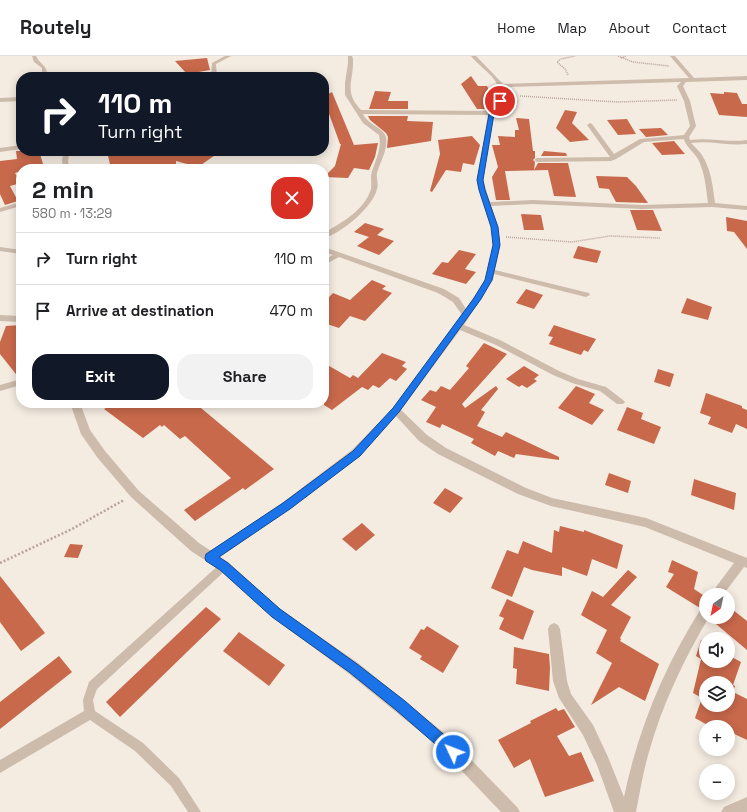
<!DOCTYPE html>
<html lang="en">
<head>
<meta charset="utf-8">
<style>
	:root { --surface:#fff; --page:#f2f2f2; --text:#202124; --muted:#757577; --line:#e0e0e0; --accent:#111827 }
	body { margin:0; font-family:"Space Grotesk",sans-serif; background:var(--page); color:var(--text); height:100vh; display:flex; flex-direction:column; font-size:15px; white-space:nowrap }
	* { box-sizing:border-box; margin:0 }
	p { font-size:13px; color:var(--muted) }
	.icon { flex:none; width:22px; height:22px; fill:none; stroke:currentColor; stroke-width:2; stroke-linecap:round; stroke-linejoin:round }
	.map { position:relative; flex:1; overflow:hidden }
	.drawer { position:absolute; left:16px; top:108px; width:313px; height:244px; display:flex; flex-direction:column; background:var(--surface); border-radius:16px; box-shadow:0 2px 10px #0003 }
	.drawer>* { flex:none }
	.hud { position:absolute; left:16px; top:16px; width:313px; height:84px; border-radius:16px; box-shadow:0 2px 10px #0003; background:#111827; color:#fff; overflow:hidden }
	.needle { width:26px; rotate:213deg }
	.controls { position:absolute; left:699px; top:532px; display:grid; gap:8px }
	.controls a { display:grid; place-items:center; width:36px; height:36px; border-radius:50%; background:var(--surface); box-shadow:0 2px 10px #0003; font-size:20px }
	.pin { position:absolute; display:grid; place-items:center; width:34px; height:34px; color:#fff; margin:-17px; border:2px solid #fff; border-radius:50%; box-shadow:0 1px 4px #0007 }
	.me { position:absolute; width:44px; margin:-22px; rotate:313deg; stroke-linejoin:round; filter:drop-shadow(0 0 3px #0008) }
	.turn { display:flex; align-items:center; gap:14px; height:84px; padding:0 16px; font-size:18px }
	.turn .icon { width:52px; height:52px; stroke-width:2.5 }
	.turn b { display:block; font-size:28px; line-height:34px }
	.round { display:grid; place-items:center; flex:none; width:42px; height:42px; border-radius:16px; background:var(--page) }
	.summary { display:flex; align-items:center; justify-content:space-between; height:68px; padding:0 16px }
	h1 { font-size:24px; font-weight:700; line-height:30px }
	.button { display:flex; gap:8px; margin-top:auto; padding:8px 16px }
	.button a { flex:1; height:46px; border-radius:16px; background:var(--accent); color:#fff; font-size:16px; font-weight:700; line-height:46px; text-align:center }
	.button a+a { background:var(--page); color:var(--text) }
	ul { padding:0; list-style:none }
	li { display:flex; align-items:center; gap:12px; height:52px; padding:0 16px; border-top:1px solid var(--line) }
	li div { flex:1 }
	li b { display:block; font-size:15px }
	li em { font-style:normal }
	header { display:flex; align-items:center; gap:24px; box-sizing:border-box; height:56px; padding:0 20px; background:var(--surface); border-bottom:1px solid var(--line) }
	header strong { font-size:19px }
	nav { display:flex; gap:22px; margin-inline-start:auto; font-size:14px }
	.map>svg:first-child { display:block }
	.building { fill:#c8694b; fill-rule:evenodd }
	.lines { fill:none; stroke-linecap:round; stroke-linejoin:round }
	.path-far1 { stroke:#b9a596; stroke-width:1.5; stroke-dasharray:1 1; stroke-linecap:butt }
	.path { stroke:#b9a596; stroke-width:2.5; stroke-dasharray:2 2; stroke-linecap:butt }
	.service { fill:#cdbbac; fill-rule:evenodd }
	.minor { fill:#cdbbac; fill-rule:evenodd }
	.tertiary { fill:#cdbbac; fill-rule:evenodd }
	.route { fill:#1a73e8; stroke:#114b97 }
</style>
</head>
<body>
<header>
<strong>Routely</strong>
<nav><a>Home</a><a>Map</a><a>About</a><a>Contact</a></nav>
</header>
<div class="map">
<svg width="747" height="756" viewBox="0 0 747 756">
	<rect width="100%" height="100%" fill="#f4ebe1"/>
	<!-- building -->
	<g class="building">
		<polygon points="207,2 210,14 187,18 175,5"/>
		<polygon points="471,20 478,30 487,30 488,32 488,53 477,53 461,28"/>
		<polygon points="375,35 391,36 388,45 408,45 408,53 369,53"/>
		<polygon points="332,36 354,89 378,87 375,101 369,114 354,112 348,122 324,121 335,110 341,88 340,88 324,44 324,40"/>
		<polygon points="724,36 737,37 742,48 747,48 747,61 719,59 710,37 724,38"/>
		<polygon points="565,54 577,56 572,67 589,84 570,86 556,72"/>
		<polygon points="368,60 408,60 407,65 433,66 431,85 387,92 388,81 386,77 370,64"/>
		<polygon points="516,62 529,63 533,95 535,95 535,102 533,104 535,106 534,114 538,107 568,107 576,141 554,140 548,114 505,115 510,144 496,144 492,121 498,111 492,89 500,89 498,80 515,81 515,74 519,74"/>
		<polygon points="627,63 636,78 618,79 607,64"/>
		<polygon points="661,72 668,79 646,81 639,73"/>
		<polygon points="472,80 480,89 474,109 463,107 461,116 446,114 432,136 430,135 440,98 438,84"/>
		<polygon points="674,85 685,98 662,99 652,87"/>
		<polygon points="16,95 39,95 44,111 21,113 21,115 15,117 21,127 10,130 18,145 5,149 0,138 0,105 17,103"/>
		<polygon points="107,95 221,95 198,111 176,105 176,113 111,113"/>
		<polygon points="544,95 566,97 567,100 541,100"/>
		<polygon points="596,120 627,121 636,130 648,147 616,146 609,133 599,132"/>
		<polygon points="630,154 653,154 662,175 637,174"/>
		<polygon points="521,158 541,159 544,174 524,174"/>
		<polygon points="726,161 747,165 747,193 734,176 727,175"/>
		<polygon points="365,167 384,173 377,179 394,185 379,199 357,190 369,181 354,176"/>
		<polygon points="578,190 601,195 597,207 573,202"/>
		<polygon points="459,194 476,198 465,213 476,216 466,228 432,218 442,206 448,207"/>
		<polygon points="372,224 386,230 382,233 392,237 365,265 350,260 339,272 324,267 324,246 333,237 350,244"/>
		<polygon points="526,233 543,239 534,253 516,247"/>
		<polygon points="687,242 712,251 708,264 681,257"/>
		<polygon points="21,269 21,322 19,322 0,298 0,286 6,270"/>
		<polygon points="554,269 596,283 588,296 584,294 581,299 549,288 553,281 548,280"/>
		<polygon points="484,287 507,298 462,348 465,352 496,330 498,333 481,354 485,356 477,370 502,381 506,376 559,401 559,404 516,398 514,402 498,395 495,400 471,387 474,383 442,368 440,372 426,366 436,351 421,344 430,334 436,336 441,330 450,334 469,312 466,310"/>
		<polygon points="382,297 406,306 402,310 407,313 396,325 390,322 379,332 373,329 368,334 362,331 332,354 324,349 324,307 350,322 353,319 358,322"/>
		<polygon points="524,310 539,319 534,323 537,325 527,332 522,329 519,331 506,323"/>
		<polygon points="658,313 674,318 670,331 654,326"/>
		<polygon points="576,330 595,338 589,347 604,354 592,369 558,352"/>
		<polygon points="706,337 742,350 742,352 747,354 747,373 736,368 732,377 708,368 711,361 700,357"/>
		<polygon points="114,347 121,347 127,352 136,347 144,352 150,347 156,350 160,347 172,347 180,352 187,347 195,347 274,413 245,434 243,432 195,465 184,454 231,422 185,380 180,383 164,369 162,371 160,369 143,382 104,353"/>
		<polygon points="627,351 643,357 641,363 661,371 654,388 617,374"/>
		<polygon points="609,417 631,425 628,437 605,429"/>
		<polygon points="694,423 736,437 734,454 691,439"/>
		<polygon points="445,432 463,442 450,457 433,447"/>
		<polygon points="362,467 375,479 356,495 342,483"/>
		<polygon points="560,470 584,476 584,474 623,489 617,513 592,503 587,520 562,511 562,520 532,514 524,511 512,541 491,532 507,494 518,498 523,485 552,497 554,474 559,476"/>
		<polygon points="70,488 83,489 78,502 64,501"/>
		<polygon points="672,504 698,516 694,533 706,541 700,552 666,531 674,518 668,516"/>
		<polygon points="628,514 637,521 611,549 631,561 620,582 621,583 620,585 659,608 645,645 619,631 591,649 612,607 596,597 607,574 581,559 592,535 603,541"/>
		<polygon points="0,520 45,577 21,595 0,566"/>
		<polygon points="507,543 534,555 523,584 499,573 504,562 499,560"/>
		<polygon points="728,550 747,565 747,594 710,563 710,561 728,561"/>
		<polygon points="206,551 221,563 120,661 106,646"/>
		<polygon points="427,570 459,590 443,617 420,603 422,600 409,592 421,573 424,574"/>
		<polygon points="239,576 285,609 269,630 223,595"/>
		<path d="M701,584L706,587V605H728V599L741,606L733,629L735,630L733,636L747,643V684L728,675V671H711L695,662L702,642L693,637L701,603L696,600ZM706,627H728V649H706Z"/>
		<polygon points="514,591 549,598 550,612 549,635 516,628 517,613 513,612"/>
		<polygon points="59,600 72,616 0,673 0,646"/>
		<polygon points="556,652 558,655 564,653 575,671 557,680 569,700 581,696 594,725 545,741 530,703 514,712 498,684 531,667 530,665"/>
	</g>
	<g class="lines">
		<!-- path-far1 -->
		<g class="path-far1">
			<polyline points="618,0 633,6 669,10"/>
			<polyline points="621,2 626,0"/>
			<polyline points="568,19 565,13 557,6 561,3 575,0"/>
			<polyline points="520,40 618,46 677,44"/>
			<polyline points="506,181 572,186 610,180 660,182"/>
		</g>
		<!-- path -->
		<polyline class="path" points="0,507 72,473 124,444"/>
		<!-- service -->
		<polygon class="service" points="224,506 227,507 229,510 227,513 97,633 93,644 95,655 143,687 179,722 201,756 188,756 171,730 135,695 90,664 0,717 0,704 84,655 83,644 89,626 221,507"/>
		<!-- minor -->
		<g class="minor">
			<path d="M32,0H36C41,10 46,7 48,21H42V12L34,6Z"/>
			<polygon points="225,0 231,0 216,8 217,21 211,21 212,7"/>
			<path d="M348,0H352L353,3C354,25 343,35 361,54L489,55C511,26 489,21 471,0H476L503,28L689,22L670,0H675L694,22L747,20V24L686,26L683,30L690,45L696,70L689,81L690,84C709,81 728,87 747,84V88C728,90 710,84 691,87C695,91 699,95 702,99C711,113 713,131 715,147L747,150V154L712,151L642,153L533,148L491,150C501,178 502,184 495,214L589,237L590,239L586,241L494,218L493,224L464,269L502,285L559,315L578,323L606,331L623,344L625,346L623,348H617L600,335L572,327L553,319L496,289L460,274L401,354L427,379L446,392L526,432L552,442L646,462L747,502V512L744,511L723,539H710L734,507L645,471L551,450L518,438L438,398L419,385L396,360L360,400L290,453L220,501L228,506L280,553L358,607L449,681L517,751L520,756H501L439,691L348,617L272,561L220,514L191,495L131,441L97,401L81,378L70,347H80L90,374L105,395L139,435L199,487L211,495L282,447L352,394L393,352L462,259L453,246L438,237L339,201L324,209V204L333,199L324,196V191L444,233L459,242L466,253L485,224L493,189L491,171L477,124L488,59L363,58C368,69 383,71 386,81C388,94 380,106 377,117C376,123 379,128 377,133C373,151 342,177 324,182V177C341,167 365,154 371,133C372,127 370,121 372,115C376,104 382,91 379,79L363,67L345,39V27L348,7ZM681,26L677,30L684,45L690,70L684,79L640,83L614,98L592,68L590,67L587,69L610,101L537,102L534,104L537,106L611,105L616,103L644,86L684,83C685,90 694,96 698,103C705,117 706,132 708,147L642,149L533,144L490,146L483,124L494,57L503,45L504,31Z"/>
			<polygon points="21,41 21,45 0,46 0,42"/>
			<polygon points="21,89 21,93 0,96 0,92"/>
			<polygon points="64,95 70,95 68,104 69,113 63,113 62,104"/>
			<polygon points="21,146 21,150 0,156 0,152"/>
			<polygon points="0,191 21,194 21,198 0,195"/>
			<polygon points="0,259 21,260 21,266 0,265"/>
			<polygon points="21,323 21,329 0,335 0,329"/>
			<path d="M706,549V561H709C684,603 662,649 649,696C643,716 640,736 636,756H614L597,709L583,679L559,642L553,625L548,573L550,569L554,567L558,569L560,573L567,625L571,638L593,669L608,701L624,741C638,673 665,609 702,551Z"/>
		</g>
		<!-- tertiary -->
		<polygon class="tertiary" points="747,741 747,756 721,756 724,751"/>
	</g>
	<!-- route -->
	<polygon class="route" points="498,44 502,45 494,58 483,124 485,134 498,171 500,189 492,224 481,243 399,356 360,400 290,453 219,501 228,507 280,553 357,608 405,645 458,691 460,696 458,700 453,702 449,700 396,654 349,616 272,561 220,514 206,505 205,502 206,498 283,447 353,395 393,352 474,242 485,224 493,189 491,171 479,134 477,124 489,58"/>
</svg>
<div class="controls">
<a><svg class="needle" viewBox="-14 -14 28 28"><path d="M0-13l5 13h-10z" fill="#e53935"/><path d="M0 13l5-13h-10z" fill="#757577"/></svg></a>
<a><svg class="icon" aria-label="sound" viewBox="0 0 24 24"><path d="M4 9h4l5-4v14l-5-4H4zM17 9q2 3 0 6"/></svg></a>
<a><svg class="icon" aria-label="layers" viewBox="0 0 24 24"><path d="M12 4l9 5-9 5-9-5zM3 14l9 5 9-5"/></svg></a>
<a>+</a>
<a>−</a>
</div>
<div class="pin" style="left:500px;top:45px;background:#d93025"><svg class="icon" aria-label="arrive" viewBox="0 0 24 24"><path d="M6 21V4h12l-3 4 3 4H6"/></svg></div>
<svg class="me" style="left:453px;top:696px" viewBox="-20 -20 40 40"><circle r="17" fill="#1a73e8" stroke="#fff" stroke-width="3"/><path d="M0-11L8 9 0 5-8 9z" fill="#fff"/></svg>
<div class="hud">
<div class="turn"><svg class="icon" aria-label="right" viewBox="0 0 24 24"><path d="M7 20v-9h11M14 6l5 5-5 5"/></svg><div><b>110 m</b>Turn right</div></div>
</div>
<section class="drawer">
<div class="summary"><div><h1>2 min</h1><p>580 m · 13:29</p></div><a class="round" style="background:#d93025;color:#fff"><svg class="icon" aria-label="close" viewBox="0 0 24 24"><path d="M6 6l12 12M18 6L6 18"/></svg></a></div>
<ul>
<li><svg class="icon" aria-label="right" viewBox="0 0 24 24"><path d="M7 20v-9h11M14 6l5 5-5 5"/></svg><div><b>Turn right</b></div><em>110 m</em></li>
<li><svg class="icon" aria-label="arrive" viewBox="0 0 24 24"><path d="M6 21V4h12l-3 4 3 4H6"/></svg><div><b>Arrive at destination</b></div><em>470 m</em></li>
</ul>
<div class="button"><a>Exit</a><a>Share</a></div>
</section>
</div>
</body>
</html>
